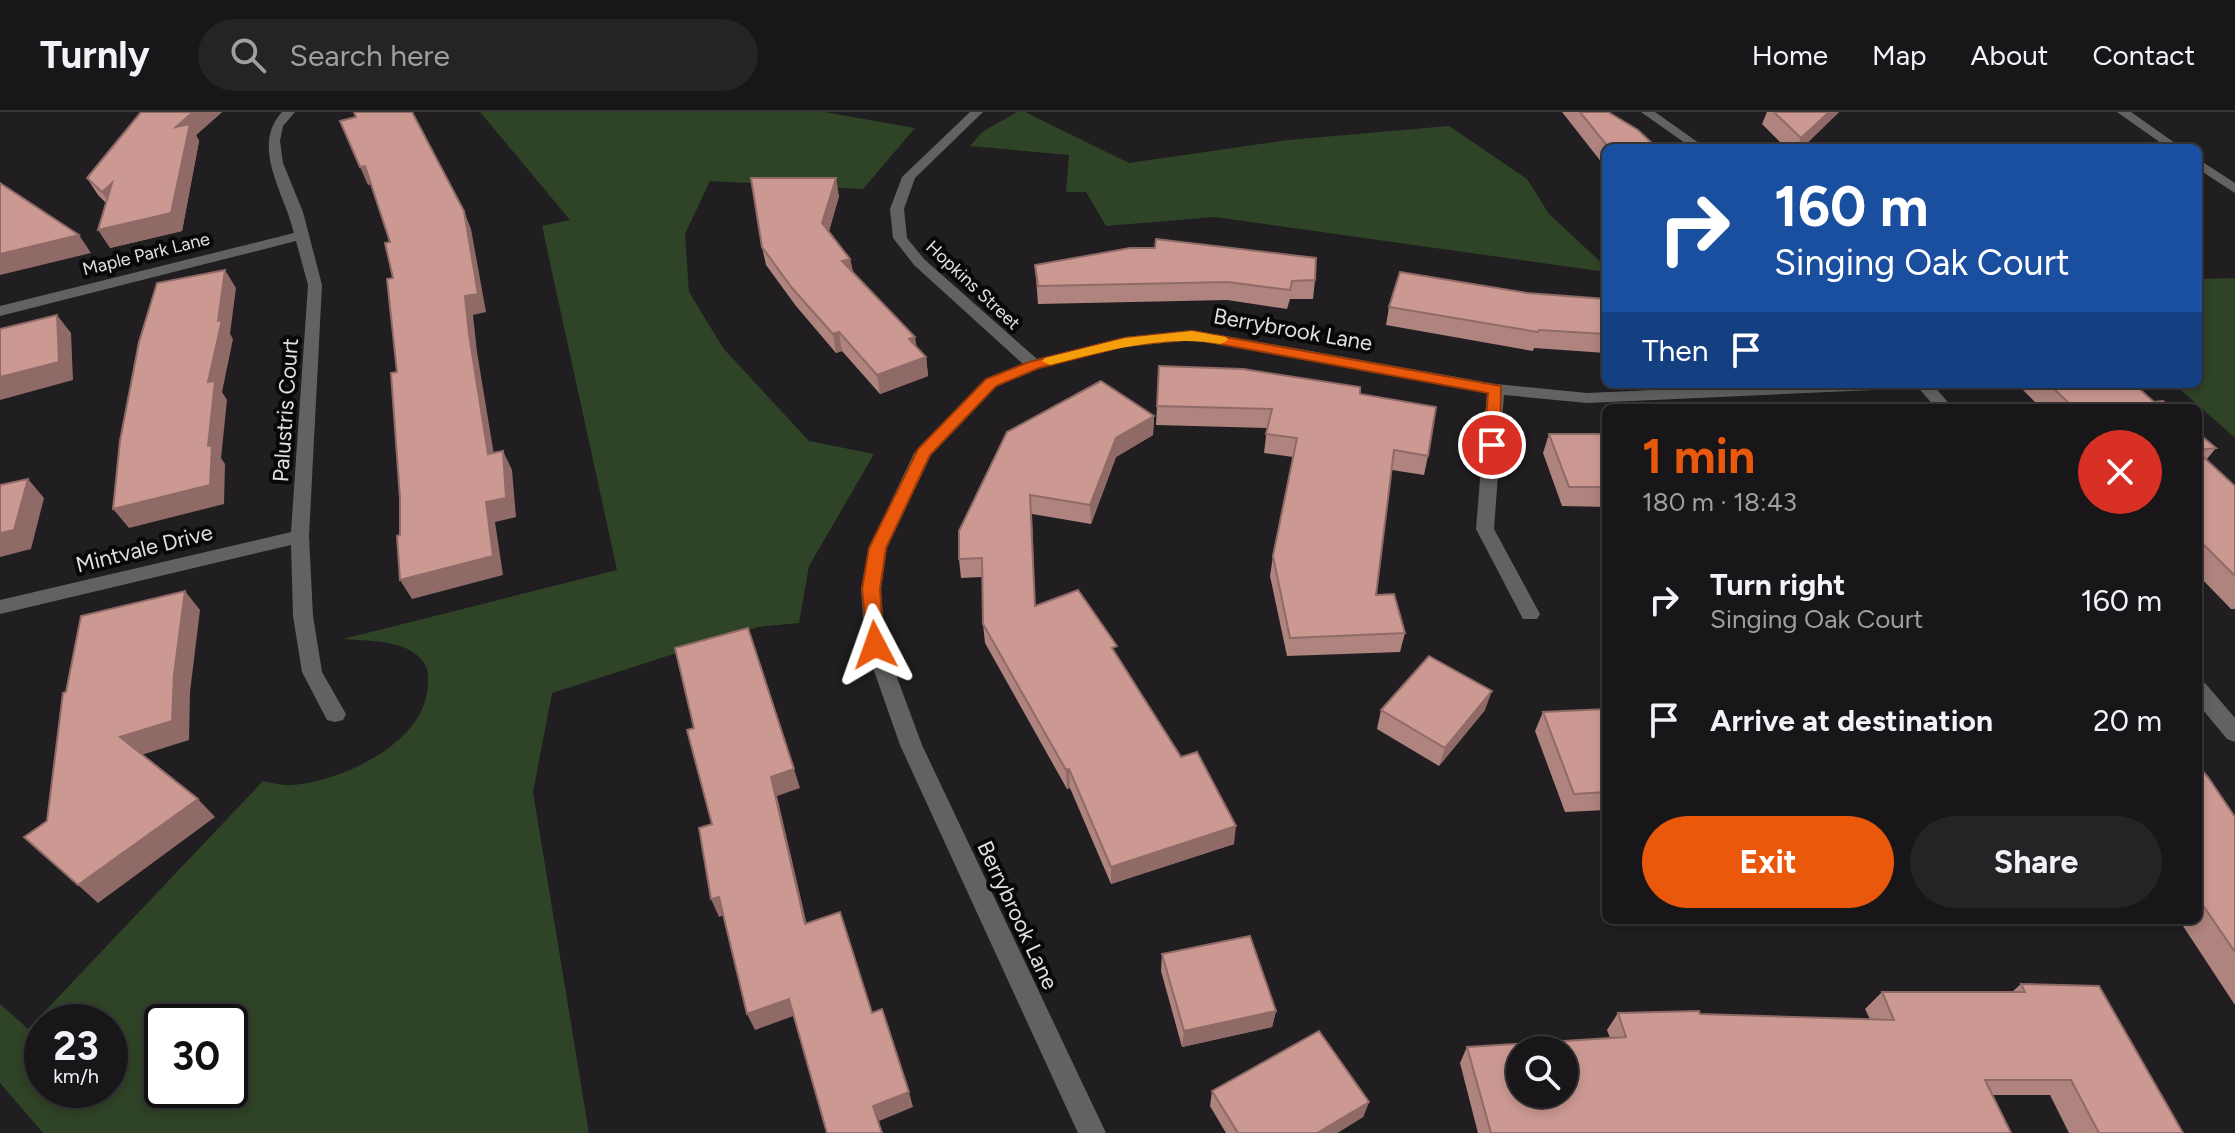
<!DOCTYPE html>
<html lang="en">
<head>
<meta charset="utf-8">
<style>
	:root { --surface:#181618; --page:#252325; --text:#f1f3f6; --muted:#9f9fa2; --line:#363537; --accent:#ea580c }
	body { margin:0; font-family:Figtree,sans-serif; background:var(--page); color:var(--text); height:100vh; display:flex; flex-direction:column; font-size:30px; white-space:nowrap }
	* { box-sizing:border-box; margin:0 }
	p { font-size:26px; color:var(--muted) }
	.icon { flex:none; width:44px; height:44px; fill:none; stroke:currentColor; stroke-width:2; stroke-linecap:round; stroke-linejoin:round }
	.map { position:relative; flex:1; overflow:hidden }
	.panel { position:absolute; left:1602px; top:292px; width:600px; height:520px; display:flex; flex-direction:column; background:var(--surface); border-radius:12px; box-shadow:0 4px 12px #0003,0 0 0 2px var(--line) }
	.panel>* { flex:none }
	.banner { position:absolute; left:1602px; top:32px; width:600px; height:244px; border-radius:12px; box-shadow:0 4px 12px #0003,0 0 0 2px var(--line); background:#1a4fa0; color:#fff; overflow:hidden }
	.controls { position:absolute; left:1506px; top:924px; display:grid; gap:16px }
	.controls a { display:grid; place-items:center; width:72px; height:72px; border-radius:50%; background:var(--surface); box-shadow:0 4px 12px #0003,0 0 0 2px var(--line); font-size:40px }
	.speed { position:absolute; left:24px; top:892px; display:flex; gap:16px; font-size:40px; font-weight:700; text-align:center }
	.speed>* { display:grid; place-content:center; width:104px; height:104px; border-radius:50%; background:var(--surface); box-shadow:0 4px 12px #0003,0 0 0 2px var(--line); line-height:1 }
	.speed small { font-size:20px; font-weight:400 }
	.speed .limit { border:4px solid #111; border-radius:12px; background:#fff; color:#111 }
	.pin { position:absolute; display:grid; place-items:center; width:68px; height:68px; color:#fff; margin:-34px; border:4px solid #fff; border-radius:50%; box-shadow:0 2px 8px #0007 }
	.me { position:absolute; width:88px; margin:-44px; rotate:356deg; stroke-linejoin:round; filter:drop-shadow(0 0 6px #0008) }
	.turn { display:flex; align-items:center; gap:28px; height:168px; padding:0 40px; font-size:36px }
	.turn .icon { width:104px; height:104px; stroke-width:2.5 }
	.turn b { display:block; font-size:56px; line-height:68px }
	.then { display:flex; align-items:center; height:76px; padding:0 40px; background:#0003; gap:16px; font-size:30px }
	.round { display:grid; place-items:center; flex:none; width:84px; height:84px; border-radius:42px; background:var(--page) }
	.headline { display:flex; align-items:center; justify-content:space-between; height:136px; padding:0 40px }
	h1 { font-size:48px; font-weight:700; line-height:60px; color:var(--accent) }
	.cta { display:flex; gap:16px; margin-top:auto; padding:16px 40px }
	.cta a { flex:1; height:92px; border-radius:48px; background:var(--accent); color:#fff; font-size:32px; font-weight:700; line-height:92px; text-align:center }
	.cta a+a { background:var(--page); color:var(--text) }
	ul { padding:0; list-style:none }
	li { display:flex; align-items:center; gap:24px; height:120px; padding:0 40px }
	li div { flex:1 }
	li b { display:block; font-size:30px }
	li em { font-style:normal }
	header { display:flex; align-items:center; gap:48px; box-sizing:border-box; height:112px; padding:0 40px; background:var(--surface); border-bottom:2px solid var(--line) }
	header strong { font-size:38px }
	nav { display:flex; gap:44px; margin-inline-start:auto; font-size:28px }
	.search { width:560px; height:72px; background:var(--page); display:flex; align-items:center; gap:20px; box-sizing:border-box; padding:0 28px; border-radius:44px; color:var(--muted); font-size:30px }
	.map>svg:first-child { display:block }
	.green { fill:#2f4326; fill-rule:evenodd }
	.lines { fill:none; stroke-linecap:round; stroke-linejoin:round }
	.minor { fill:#636263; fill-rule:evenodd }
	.wall { fill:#af837e }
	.shaded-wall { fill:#8f6a66 }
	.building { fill:#cc9892; stroke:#8f6a66; stroke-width:2; fill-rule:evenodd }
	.route { fill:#ea580c; stroke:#983908; stroke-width:2 }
	.slow { fill:#f59e0b }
	.labels { text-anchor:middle; stroke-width:8; stroke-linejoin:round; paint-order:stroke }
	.far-street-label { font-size:18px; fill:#e1dfe1; stroke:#090809 }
	.street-label { font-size:22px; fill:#e1dfe1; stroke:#090809 }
</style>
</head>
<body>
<header>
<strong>Turnly</strong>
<div class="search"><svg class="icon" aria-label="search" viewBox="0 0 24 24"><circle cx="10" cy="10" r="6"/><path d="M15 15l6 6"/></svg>Search here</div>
<nav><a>Home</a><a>Map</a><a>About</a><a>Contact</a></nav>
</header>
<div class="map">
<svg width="2235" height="1021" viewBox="0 0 2235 1021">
	<rect width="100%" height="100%" fill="#201e20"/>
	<!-- green -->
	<g class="green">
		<path d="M480,0H824L915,16L863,77L710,69L685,122L689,180L723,236L809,329L874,342L809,454L799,511L758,515L552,581L533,680L589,1021H43L0,971V892L28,917L263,669C272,671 284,674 293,673C341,669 420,633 427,580C429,567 430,556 420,546C402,527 366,529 343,527L617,458L542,114L570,108ZM42,910H110V978H42ZM162,910H230V978H162Z"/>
		<polygon points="1017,0 1025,0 1129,51 1288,28 1449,14 1527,67 1549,102 1606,155 1606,160 1215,105 1106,114 1086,80 1066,80 1069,43 970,34 982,20"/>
		<polygon points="2235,166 2235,326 2174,272 2198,272 2198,167"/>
	</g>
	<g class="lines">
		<!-- minor -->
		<g class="minor">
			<path d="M282,0H295L283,14L280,29L283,51L303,100L322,173L309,424L313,504L322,560L346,602L343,608L335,610L327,608L302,560L293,504L291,433L0,502V488L291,420L308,173L296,129L0,204V194L294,121C285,82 250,35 282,0Z"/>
			<polygon points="970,0 983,0 915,66 904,97 907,126 924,147 1037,247 1125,225 1192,218 1496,272 1587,281 1787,272 1905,272 1897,277 1587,291 1504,283 1494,417 1540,502 1537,507 1523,507 1476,417 1487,280 1192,228 1125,235 1040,256 997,274 931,343 887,436 881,477 885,533 922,633 1106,1021 1078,1021 900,633 865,533 861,477 869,436 914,341 985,268 1023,252 914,153 893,126 890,97 902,65"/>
			<polygon points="1641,0 1655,0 1706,36 1692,36"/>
			<polygon points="2117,0 2131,0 2182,36 2168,36"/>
			<polygon points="2198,47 2235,71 2235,81 2198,57"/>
			<polygon points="1915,272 1932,272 1953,296 1936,296"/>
			<polygon points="2198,569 2205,571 2235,606 2235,630 2227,627 2198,592"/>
		</g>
	</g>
	<!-- wall -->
	<g class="wall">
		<polygon points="141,0 222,0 196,23 199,29 182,119 110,136 106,91 98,83 87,66"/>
		<polygon points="1562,0 1608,0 1657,36 1606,36 1606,56"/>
		<polygon points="1767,0 1839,0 1802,36 1786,36 1762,12"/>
		<polygon points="839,84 829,119 850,147 853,160 926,245 928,264 880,282 842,239 836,241 796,194 766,153 762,135"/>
		<polygon points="1035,153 1315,168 1313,187 1290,187 1287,197 1227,188 1038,192"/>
		<polygon points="1527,181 1606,187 1606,241 1534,236 1533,239 1386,213 1389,195"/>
		<polygon points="1159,254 1360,282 1428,344 1424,363 1392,358 1376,483 1405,521 1400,540 1287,544 1270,464 1273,444 1293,345 1264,341 1267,316 1156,313"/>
		<polygon points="2017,272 2134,272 2154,290 2170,296 2041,296"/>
		<polygon points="1154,304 1153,323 1116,345 1091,412 1032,402 1035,493 1117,543 1234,732 1111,772 1070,676 1067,677 985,531 983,512 982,465 961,466 959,447 959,419"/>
		<polygon points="2198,321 2216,336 2206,348 2235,374 2235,497 2231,497 2198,463"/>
		<polygon points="1549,322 1606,322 1606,395 1562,394 1543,341"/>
		<polygon points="1606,597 1606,698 1565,700 1535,619 1543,600"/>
		<polygon points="1381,598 1485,598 1439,654 1377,617"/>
		<polygon points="2198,654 2235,705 2235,893 2179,808 2198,808"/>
		<polygon points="1162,842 1276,899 1272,915 1182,935 1161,859"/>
		<polygon points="2021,872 2183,1021 2069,1021 2050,983 1992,983 2011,1021 1478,1021 1460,951 1467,935 1610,926 1607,918 1618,901 1700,902 1870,907 1865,897 1882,880 2012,880"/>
		<polygon points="1212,979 1369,990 1363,1005 1337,1021 1226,1021 1210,994"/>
	</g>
	<!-- shaded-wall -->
	<g class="shaded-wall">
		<polygon points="193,0 222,0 196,23 199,29 182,119 110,136 98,118 176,15"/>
		<polygon points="1829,0 1839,0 1802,36 1797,36 1801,26"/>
		<polygon points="365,54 373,72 368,73 360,55"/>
		<polygon points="836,66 839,84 826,129 822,111"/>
		<polygon points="112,71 113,97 102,80"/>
		<polygon points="464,99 471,117 486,200 473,203 477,240 497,361 488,342 469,222 465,184"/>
		<polygon points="79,123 91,141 0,163 0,142"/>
		<polygon points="850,147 854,165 842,149"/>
		<polygon points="225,158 236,176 230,222 233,227 222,280 227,288 221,346 225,352 224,392 129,416 113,397 208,334 208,270"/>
		<polygon points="57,203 71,221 73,268 0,288 0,265"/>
		<polygon points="839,220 842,239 836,241 833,222"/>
		<polygon points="915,225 918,244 909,227"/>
		<polygon points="926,245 928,264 880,282 877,263"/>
		<polygon points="1154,304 1153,323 1116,345 1091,412 1090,393 1116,326"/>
		<polygon points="503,339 512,358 516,405 495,410 503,463 412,487 400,468"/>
		<polygon points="28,367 44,386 31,437 0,445 0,421"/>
		<polygon points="185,479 200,498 190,580 189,628 138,644 120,625 174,562"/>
		<polygon points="1492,579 1485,598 1439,654 1445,636"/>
		<polygon points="794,657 800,676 777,684 811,830 805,812 771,665"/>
		<polygon points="1069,657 1070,676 1067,677 1066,658"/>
		<polygon points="198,687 215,705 98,791 78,773"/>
		<polygon points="1236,714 1234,732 1111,772 1111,755"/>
		<polygon points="719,785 727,802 719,805 711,787"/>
		<polygon points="789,887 796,903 755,918 747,902"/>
		<polygon points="1276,899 1272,915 1182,935 1184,919"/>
		<polygon points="909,980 913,995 879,1009 873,994"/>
		<polygon points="1369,990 1363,1005 1337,1021 1317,1021"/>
	</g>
	<!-- building -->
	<g class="building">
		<polygon points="141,0 193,0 176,15 190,12 171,101 98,118 112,71 102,80 87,66"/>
		<polygon points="354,0 412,0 464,99 478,182 465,184 469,222 488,342 503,339 506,386 486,390 493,444 400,468 397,424 400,423 400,386 391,261 397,260 387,167 393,166 385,131 390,130 365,54 360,55 340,9 356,5"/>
		<polygon points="1580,0 1608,0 1638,18 1657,36 1609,36"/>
		<polygon points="1774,0 1829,0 1801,26"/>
		<polygon points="751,66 836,66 822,111 850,147 842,149 915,225 909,227 926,245 877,263 839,220 833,222 792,176 762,135"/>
		<polygon points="0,71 79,123 0,142"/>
		<polygon points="1156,127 1316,146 1315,168 1292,169 1290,178 1228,170 1038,174 1035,153 1130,136 1155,136"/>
		<polygon points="225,158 218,209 222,208 208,270 215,269 208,334 212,333 210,373 113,397 120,329 139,230 157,171"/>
		<polygon points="1400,160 1527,181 1606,187 1606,222 1539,218 1538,220 1389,195"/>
		<polygon points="57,203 59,250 0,265 0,217"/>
		<polygon points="1159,254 1243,257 1360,275 1360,282 1436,295 1428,344 1394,338 1376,483 1394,482 1405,521 1290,526 1273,444 1297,326 1266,322 1272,297 1157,294"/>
		<polygon points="1101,269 1154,304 1116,326 1090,393 1030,383 1035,494 1078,478 1117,534 1112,536 1181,645 1197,640 1236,714 1111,755 1069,657 1066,658 983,512 982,446 959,447 959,419 1007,320"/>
		<polygon points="2049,272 2134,272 2154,290 2163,289 2170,296 2074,296"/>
		<polygon points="2198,321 2216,336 2198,338"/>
		<polygon points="1549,322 1606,322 1606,375 1569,375"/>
		<polygon points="2198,340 2235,374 2235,464 2198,427"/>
		<polygon points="28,367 14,418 0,421 0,373"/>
		<polygon points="185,479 174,562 172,609 120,625 198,687 78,773 24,725 47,709 63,581 66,580 81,504"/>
		<polygon points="748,516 794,657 771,665 805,812 840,800 872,901 882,897 909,980 873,994 882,1021 827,1021 789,887 747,902 719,785 711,787 699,716 712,712 687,618 694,616 675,536"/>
		<polygon points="1429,544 1492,579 1445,636 1381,598"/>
		<polygon points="1606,597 1606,680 1574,682 1543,600"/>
		<polygon points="2198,654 2208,665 2235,705 2235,840 2198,786"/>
		<polygon points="1250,824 1276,899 1184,919 1162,842"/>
		<path d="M2021,872L2099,874L2183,1021H2099L2071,968H1985L2011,1021H1491L1467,935L1626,925L1618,901L1699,899L1700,902L1894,908L1882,880H2025ZM1520,938H1564V982H1520Z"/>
		<polygon points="1319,919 1369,990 1317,1021 1238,1021 1212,979"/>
	</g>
	<!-- route -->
	<polygon class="route" points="1192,219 1501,274 1500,333 1492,338 1484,333 1488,281 1192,227 1125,234 1039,256 996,274 930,343 886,436 880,477 884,533 875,539 868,537 862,477 869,436 918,337 986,267 1029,250 1125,226"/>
	<!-- slow -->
	<path class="slow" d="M1192,219L1226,225L1228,228L1221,232C1163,222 1106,239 1050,253L1042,249L1045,246L1125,226Z"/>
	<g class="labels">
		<!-- far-street labels -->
		<g class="far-street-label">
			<text transform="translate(146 142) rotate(-14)" y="6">Maple Park Lane</text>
			<text transform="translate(973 173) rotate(43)" y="6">Hopkins Street</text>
		</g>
		<!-- street labels -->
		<g class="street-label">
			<text transform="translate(1293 217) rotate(10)" y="8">Berrybrook Lane</text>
			<text transform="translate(285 298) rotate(-86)" y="8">Palustris Court</text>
			<text transform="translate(144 436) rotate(-14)" y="8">Mintvale Drive</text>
			<text transform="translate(1018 803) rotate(65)" y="8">Berrybrook Lane</text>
		</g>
	</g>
</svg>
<div class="controls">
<a><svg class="icon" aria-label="search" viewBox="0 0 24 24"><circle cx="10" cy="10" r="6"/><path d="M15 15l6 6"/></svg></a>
</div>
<div class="speed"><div>23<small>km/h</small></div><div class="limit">30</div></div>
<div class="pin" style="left:1492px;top:333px;background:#d93025"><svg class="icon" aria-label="arrive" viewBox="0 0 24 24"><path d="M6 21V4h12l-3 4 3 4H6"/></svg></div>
<svg class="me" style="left:875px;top:533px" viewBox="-20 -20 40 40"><path d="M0-17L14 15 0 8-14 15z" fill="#ea580c" stroke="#fff" stroke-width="4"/></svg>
<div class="banner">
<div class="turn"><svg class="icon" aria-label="right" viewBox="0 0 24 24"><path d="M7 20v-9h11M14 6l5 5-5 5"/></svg><div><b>160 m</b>Singing Oak Court</div></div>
<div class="then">Then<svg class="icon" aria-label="arrive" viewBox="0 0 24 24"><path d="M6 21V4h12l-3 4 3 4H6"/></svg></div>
</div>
<section class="panel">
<div class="headline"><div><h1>1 min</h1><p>180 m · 18:43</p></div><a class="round" style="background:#d93025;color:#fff"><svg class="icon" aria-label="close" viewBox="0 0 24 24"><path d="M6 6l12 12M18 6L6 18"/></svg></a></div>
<ul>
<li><svg class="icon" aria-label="right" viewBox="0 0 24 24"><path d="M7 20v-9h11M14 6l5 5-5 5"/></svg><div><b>Turn right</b><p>Singing Oak Court</p></div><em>160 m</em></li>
<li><svg class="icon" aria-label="arrive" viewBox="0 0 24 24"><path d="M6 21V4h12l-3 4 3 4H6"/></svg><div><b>Arrive at destination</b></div><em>20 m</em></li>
</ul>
<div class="cta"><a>Exit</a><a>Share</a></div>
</section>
</div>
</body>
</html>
